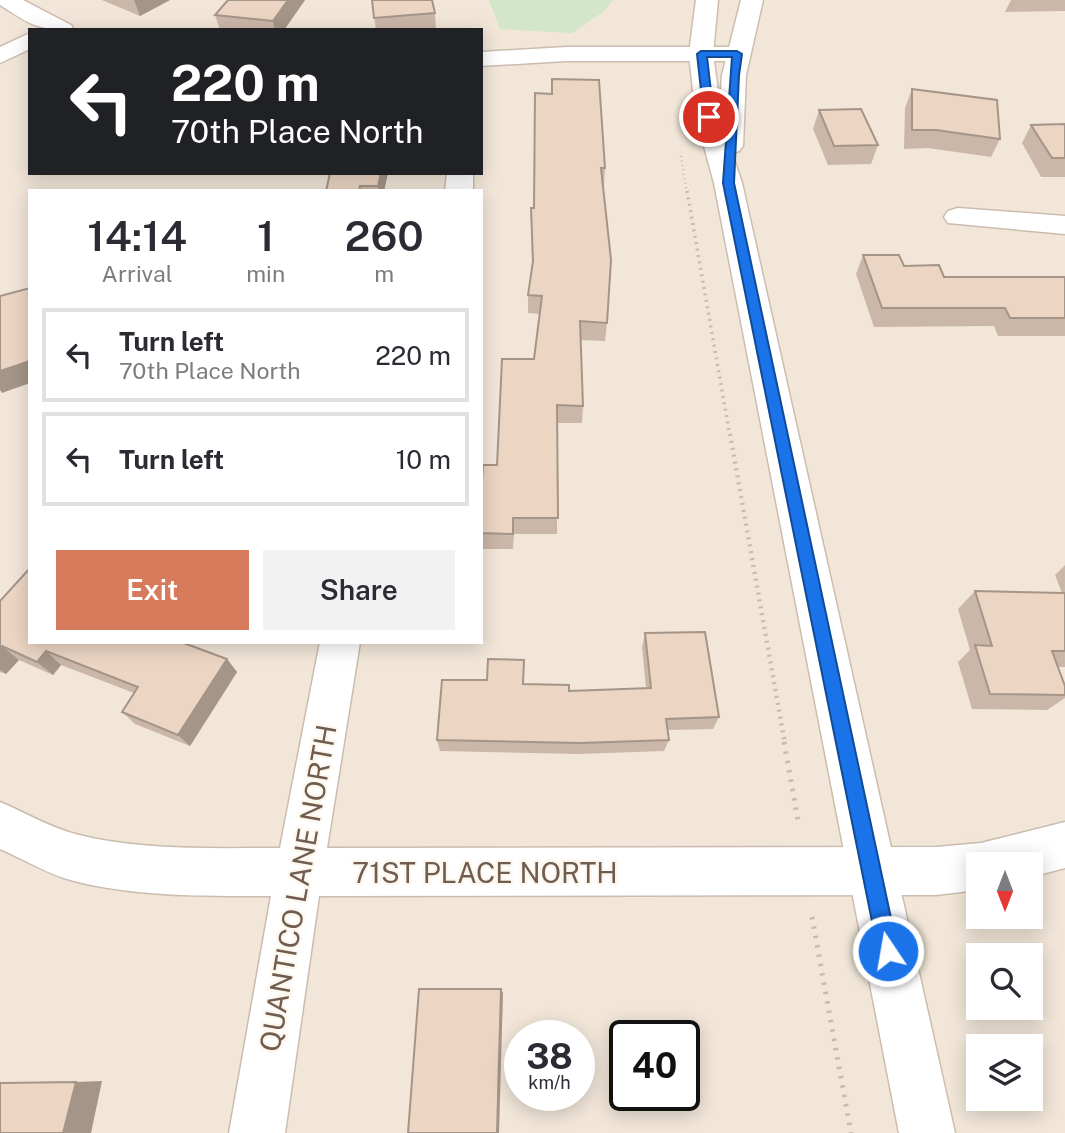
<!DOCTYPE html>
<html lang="en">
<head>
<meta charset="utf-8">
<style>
	:root { --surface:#fff; --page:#f2f2f3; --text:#2b2b33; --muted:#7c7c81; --line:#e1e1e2; --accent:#d67c5c }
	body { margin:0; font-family:"Public Sans",sans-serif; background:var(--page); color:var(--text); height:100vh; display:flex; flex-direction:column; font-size:26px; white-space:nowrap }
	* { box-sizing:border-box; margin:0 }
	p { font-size:23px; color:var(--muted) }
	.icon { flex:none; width:38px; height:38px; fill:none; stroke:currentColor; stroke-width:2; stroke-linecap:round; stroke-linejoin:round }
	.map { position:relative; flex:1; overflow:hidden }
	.drawer { position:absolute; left:28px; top:189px; width:455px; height:455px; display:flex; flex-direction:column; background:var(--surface); border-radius:0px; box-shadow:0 4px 18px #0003 }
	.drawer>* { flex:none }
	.hud { position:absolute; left:28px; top:28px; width:455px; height:147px; border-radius:0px; box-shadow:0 4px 18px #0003; background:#202124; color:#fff; overflow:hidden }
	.needle { width:46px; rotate:180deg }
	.controls { position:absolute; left:966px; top:852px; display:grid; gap:14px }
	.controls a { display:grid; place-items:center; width:77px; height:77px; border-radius:0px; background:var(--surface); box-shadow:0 4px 18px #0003; font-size:35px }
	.speed { position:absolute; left:504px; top:1020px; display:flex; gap:14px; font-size:35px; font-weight:700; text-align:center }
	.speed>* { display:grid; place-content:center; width:91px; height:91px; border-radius:50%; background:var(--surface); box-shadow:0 4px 18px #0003; line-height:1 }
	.speed small { font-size:18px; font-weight:400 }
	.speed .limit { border:4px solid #111; border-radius:10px; background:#fff; color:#111 }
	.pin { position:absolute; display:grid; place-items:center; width:60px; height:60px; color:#fff; margin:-30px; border:4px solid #fff; border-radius:50%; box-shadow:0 2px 7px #0007 }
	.me { position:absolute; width:77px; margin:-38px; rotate:348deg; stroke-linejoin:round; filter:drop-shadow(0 0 5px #0008) }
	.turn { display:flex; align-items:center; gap:24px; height:147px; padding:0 28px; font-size:32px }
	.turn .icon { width:91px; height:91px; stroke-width:2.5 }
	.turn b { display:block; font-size:49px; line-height:60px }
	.eta { display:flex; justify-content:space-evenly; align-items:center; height:119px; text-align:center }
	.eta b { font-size:42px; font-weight:600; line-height:49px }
	.primary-button { display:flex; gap:14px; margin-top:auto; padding:14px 28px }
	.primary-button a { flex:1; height:80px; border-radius:0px; background:var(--accent); color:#fff; font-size:28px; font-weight:600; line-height:80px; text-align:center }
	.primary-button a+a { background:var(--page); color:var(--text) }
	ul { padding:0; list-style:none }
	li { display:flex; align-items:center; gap:21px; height:94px; margin:0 14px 10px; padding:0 14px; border:4px solid var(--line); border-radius:0px }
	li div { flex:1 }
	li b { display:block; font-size:26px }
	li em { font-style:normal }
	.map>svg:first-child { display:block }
	.residential { fill:#f1e6d8; fill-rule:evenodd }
	.green { fill:#d3e6c8 }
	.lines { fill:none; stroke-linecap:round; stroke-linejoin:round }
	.street-casing { stroke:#cbbcb0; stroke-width:3 }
	.secondary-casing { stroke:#cdbdae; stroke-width:3 }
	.path-far3 { stroke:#d1b9a6; stroke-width:2.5; stroke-dasharray:1 3.5; stroke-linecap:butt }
	.path-far2 { stroke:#d1b9a6; stroke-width:3.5; stroke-dasharray:2 4.5; stroke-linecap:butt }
	.path-far1 { stroke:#d1b9a6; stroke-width:4.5; stroke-dasharray:2 5; stroke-linecap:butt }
	.path { stroke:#d1b9a6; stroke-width:5; stroke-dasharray:2.5 7; stroke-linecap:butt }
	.street { fill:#fff; fill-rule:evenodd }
	.secondary { fill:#fff; fill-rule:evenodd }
	.wall { fill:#cbb7a8 }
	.shaded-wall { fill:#a59588 }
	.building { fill:#ecd5c3; stroke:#a59588; stroke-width:2 }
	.route { fill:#1a73e8; stroke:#114b97; stroke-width:2 }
	.labels { text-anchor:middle; stroke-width:5; stroke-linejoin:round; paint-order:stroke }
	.near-street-label { font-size:28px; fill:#715d4f; stroke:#fdf8ef }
</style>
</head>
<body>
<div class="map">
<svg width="1065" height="1133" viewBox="0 0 1065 1133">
	<rect width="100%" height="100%" fill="#faf4e9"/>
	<!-- residential -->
	<path class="residential" d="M0,0H1065V1133H0ZM30,30H481V173H30ZM30,191H481V642H30ZM978,864H1031V917H978ZM978,956H1031V1008H978ZM520,1036H579V1096H520ZM625,1036H684V1096H625ZM978,1046H1031V1099H978Z"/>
	<!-- green -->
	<polygon class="green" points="489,0 613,0 603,12 572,33 500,29"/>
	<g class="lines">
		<!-- street casing -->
		<g class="street-casing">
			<g id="street">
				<path d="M0,0H23L71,25L74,30C37,30 31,25 0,5Z"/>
				<polygon points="30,33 30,49 0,63 0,47"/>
				<polygon points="566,47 737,47 745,49 749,54 745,59 737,61 566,61 481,66 481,52"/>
				<polygon points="447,173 473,173 473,191 445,191"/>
				<polygon points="958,208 1065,216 1065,234 948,223 944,217 948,211"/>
				<path d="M320,642H360L327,848L936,847L981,843L1065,822V868L1031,877V864H978V890L936,895L319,896L285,1133H229L271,896C206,896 137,897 74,881C49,875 24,859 0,849V802C24,812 49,827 75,834C140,851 213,848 280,848Z"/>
			</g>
		</g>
		<!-- secondary casing -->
		<g class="secondary-casing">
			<polygon id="secondary" points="696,0 718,0 713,54 720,106 722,75 741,0 763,0 746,75 743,146 739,151 732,153 742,183 955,1133 899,1133 714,183 696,117 689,54"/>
		</g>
		<!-- path-far3 -->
		<polyline class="path-far3" points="681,156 687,193"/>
		<!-- path-far2 -->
		<polyline class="path-far2" points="687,191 730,436"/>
		<!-- path-far1 -->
		<polyline class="path-far1" points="730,434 785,744"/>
		<!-- path -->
		<g class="path">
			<polyline points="784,742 799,826"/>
			<polyline points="812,917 851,1133"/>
		</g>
		<!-- street -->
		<use href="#street" class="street"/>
		<!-- secondary -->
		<use href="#secondary" class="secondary"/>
	</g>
	<!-- wall -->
	<g class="wall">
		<polygon points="102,0 170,0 140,16"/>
		<polygon points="228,0 305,0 284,30 220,30 215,15"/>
		<polygon points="372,0 435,13 436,30 376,30"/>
		<polygon points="1011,0 1065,0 1065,11 1005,12"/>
		<polygon points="912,89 1000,139 991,157 928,148 904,149 905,108"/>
		<polygon points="535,93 605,168 604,186 603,186 607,323 605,341 580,340 583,406 582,423 557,423 557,534 514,534 513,549 481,549 481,496 497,465 534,359 540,314 528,313 528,295 532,264 531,208 534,208"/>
		<polygon points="819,110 878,145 871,164 828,165 813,129"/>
		<polygon points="1065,124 1065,177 1041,177 1022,143 1031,125"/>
		<polygon points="388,173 384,191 326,191"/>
		<polygon points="863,255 944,277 1065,276 1065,336 998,336 994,326 874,327 856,274"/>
		<polygon points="1065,565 1065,667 1058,667 1065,686 1065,698 1047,710 972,709 958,662 970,650 958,609 975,591 1062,593 1055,575"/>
		<polygon points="0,601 30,642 227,659 237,672 190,746 135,724 122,712 134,693 61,665 53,675 19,660 6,674 0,672"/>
		<polygon points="645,633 719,717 713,729 668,730 669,740 664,751 578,754 440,751 437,740 524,684 569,691 646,688 642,647"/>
	</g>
	<!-- shaded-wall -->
	<g class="shaded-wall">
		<polygon points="134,0 170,0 140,16"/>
		<polygon points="288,0 305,0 284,30 275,30 273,21"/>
		<polygon points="381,173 388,173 384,191 379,191 378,186"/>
		<polygon points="30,361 30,383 2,393 0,390 0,371"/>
		<polygon points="2,646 19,660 6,674 0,670 0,648"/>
		<polygon points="46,651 61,665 53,675 37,662"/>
		<polygon points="227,659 237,672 190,746 178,735"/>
		<polygon points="501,989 503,993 499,1133 497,1133"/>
		<polygon points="102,1081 91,1133 63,1133 76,1082"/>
	</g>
	<!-- building -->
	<g class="building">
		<polygon points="228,0 288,0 273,21 215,15"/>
		<polygon points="372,0 432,0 435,13 374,18"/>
		<polygon points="552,79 599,80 605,168 601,168 611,260 607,323 580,321 583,406 557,405 558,518 513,518 513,534 481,533 481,496 483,465 497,465 502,359 534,359 542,296 528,295 533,261 531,208 534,208 535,93 552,94"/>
		<polygon points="912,89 997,100 1000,139 936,130 912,130"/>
		<polygon points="861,109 878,145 834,146 819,110"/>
		<polygon points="1065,124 1065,158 1052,158 1031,125"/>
		<polygon points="330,173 381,173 378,186 360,186 359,191 326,191"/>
		<polygon points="863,255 899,255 904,266 939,265 944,277 1065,277 1065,318 1010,318 1005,308 882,308"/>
		<polygon points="30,288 30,361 0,371 0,296"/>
		<polygon points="30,568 30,642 181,642 227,659 178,735 122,712 138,687 46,651 37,662 2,646 0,648 0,601"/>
		<polygon points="975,591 1065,593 1065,651 1052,651 1065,686 1065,695 990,694 975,645 992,646"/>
		<polygon points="705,632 719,717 666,719 669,740 580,743 437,740 442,680 487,680 488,659 524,660 523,684 569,685 569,691 651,688 645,633"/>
		<polygon points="419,989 501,989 497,1133 408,1133"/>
		<polygon points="76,1082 63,1133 0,1133 0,1083"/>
	</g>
	<!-- route -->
	<polygon class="route" points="701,51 737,51 742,54 739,75 734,183 898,951 895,958 888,961 881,958 878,951 723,183 732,57 707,57 714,117 709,120 704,117 697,54"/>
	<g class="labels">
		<!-- near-street labels -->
		<g class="near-street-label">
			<text x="485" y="883">71ST PLACE NORTH</text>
			<text transform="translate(298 888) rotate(-80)" y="10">QUANTICO LANE NORTH</text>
		</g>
	</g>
</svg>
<div class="controls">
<a><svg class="needle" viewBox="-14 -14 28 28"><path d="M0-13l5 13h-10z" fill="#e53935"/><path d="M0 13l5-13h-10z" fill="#7c7c81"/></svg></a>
<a><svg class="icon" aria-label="search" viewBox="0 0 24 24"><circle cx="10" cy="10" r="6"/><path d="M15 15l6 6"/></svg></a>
<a><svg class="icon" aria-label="layers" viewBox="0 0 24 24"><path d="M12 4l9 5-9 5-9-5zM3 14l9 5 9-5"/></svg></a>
</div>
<div class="speed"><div>38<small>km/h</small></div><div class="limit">40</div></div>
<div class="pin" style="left:709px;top:117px;background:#d93025"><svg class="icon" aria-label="arrive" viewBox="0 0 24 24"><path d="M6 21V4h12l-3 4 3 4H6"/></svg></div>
<svg class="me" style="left:888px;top:951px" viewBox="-20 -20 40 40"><circle r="17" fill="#1a73e8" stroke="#fff" stroke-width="3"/><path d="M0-11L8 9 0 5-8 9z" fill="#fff"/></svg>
<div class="hud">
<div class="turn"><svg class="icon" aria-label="left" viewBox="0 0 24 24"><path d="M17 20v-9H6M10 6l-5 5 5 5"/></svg><div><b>220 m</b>70th Place North</div></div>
</div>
<section class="drawer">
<div class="eta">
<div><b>14:14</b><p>Arrival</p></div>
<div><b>1</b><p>min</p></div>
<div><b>260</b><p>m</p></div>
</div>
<ul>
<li><svg class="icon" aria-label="left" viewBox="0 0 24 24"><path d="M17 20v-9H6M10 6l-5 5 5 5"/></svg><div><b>Turn left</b><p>70th Place North</p></div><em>220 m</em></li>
<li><svg class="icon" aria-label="left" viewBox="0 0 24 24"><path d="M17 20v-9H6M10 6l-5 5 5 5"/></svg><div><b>Turn left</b></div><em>10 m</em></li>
</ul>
<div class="primary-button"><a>Exit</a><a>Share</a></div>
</section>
</div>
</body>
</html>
